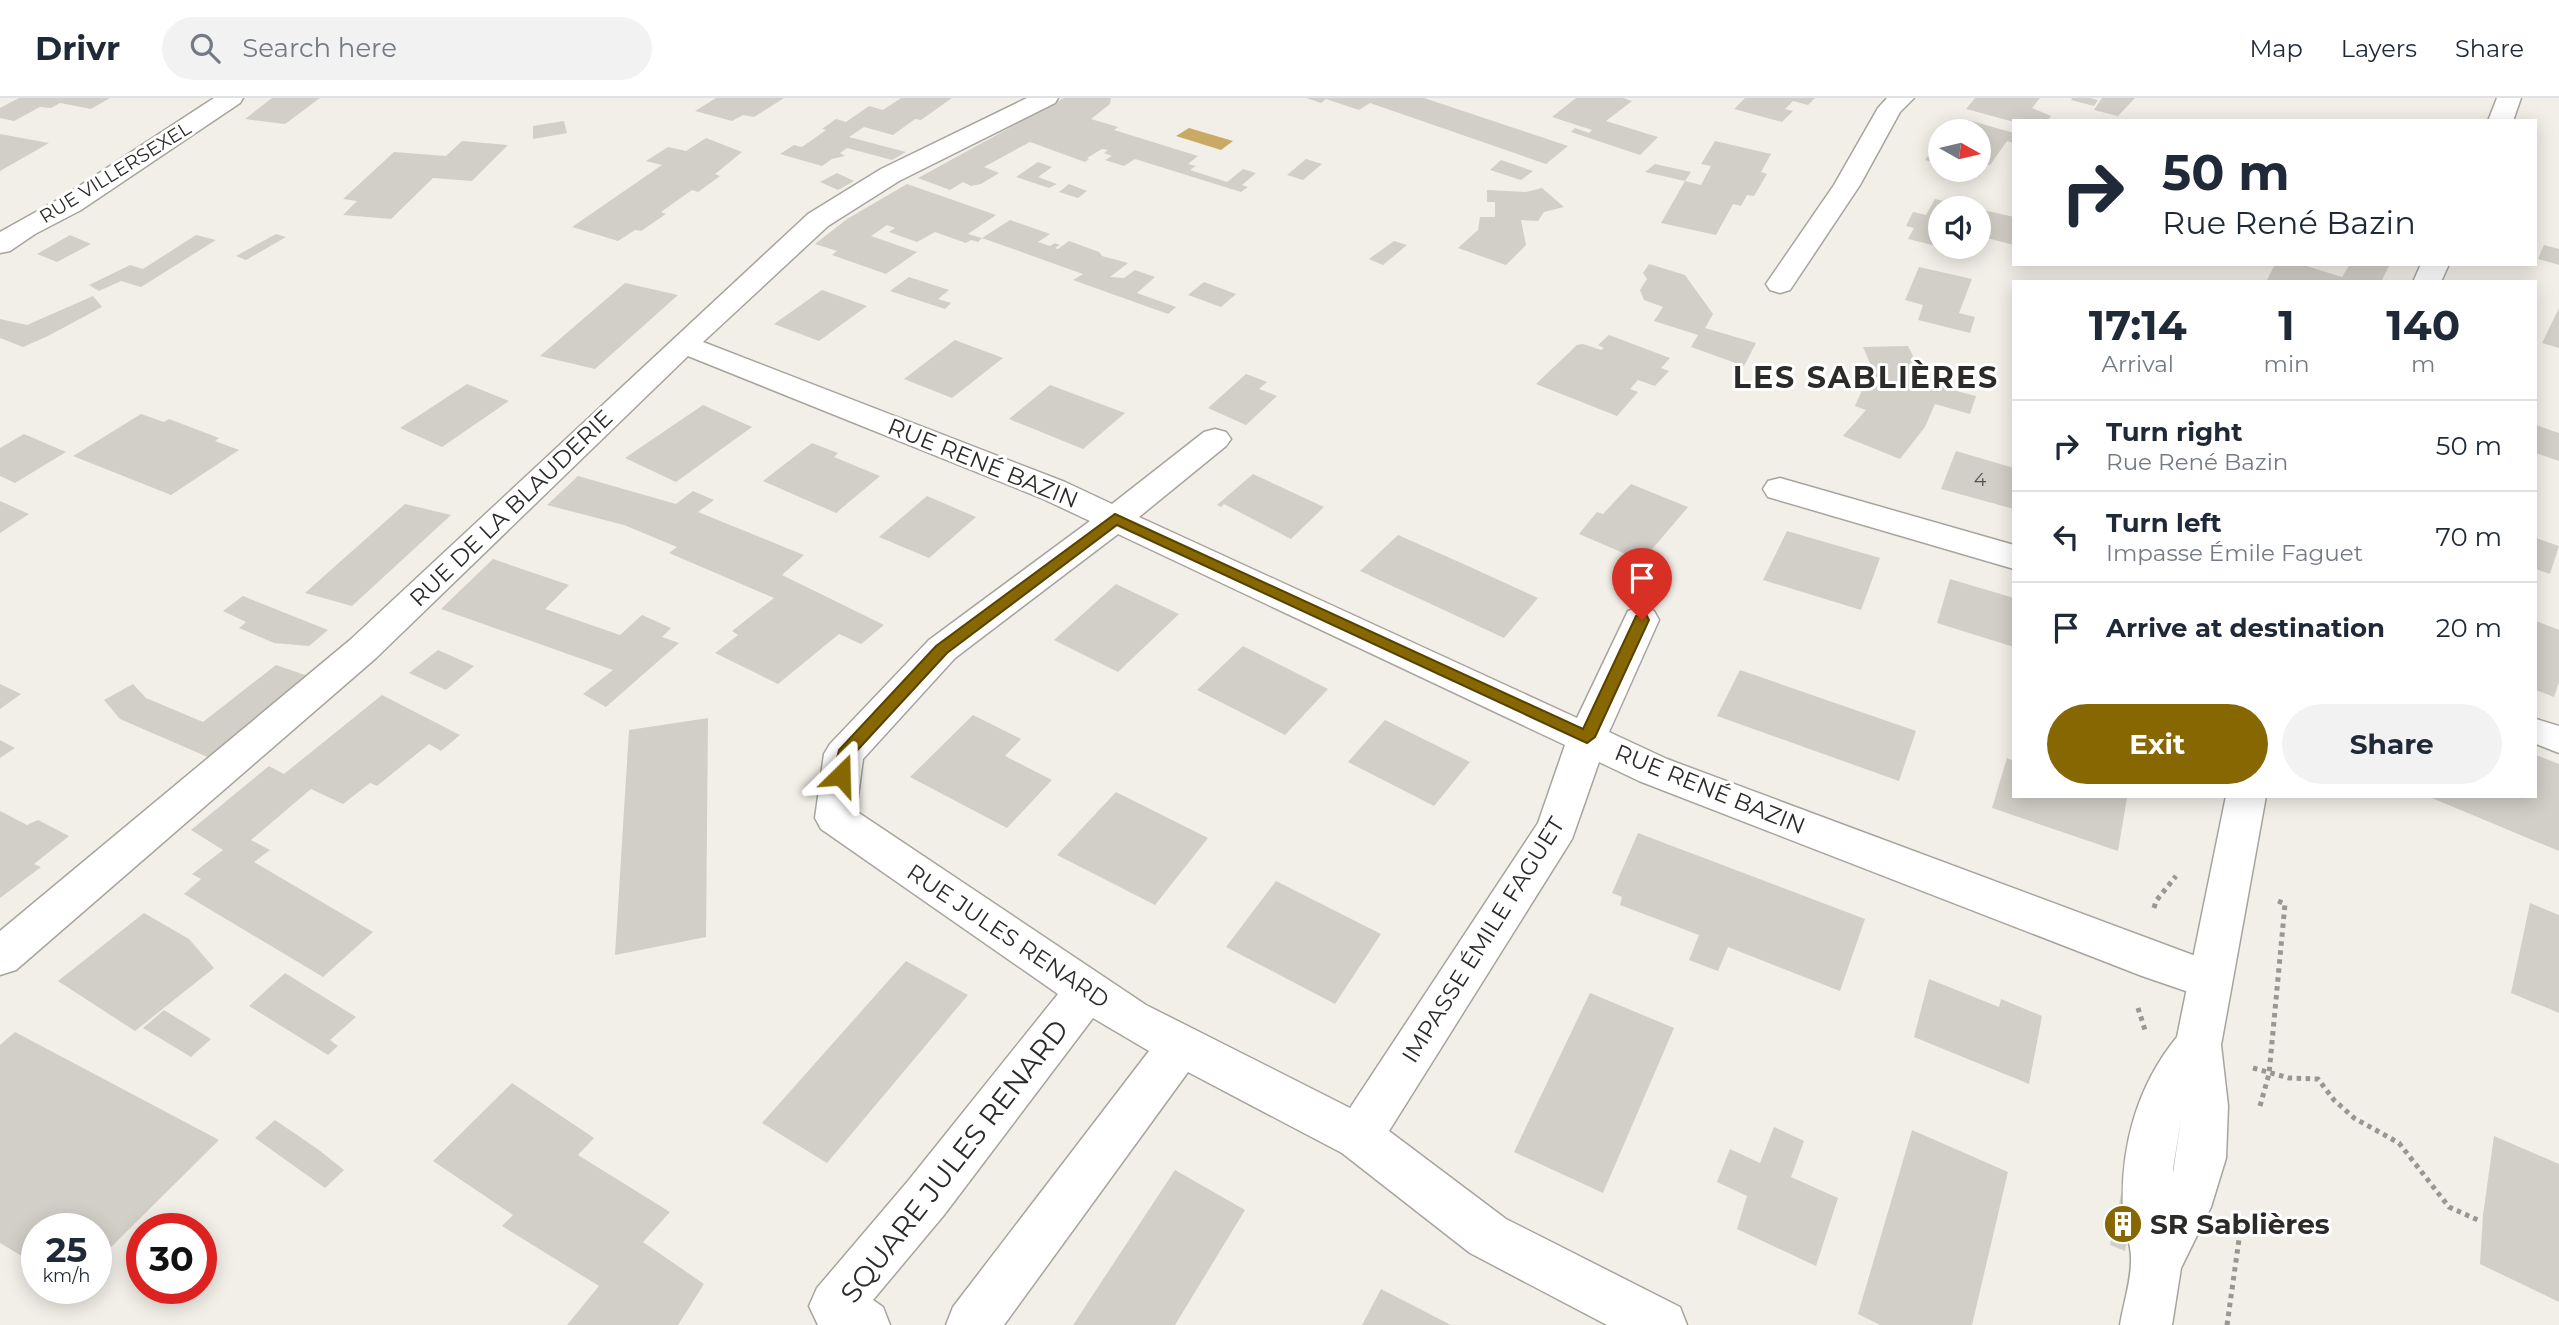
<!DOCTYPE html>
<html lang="en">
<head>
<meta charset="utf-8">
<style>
	:root { --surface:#fff; --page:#f2f2f3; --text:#1f2937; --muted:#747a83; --line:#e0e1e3; --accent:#866701 }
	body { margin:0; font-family:Montserrat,sans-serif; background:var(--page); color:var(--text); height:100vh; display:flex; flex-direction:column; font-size:26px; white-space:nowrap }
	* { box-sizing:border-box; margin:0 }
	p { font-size:23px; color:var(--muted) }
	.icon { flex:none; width:38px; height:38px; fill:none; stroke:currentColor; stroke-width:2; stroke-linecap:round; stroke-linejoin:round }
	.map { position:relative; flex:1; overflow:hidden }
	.side { position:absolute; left:2012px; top:182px; width:525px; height:518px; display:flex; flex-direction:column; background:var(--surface); border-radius:0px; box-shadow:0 4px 18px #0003 }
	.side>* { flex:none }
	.banner { position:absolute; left:2012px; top:21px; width:525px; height:147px; border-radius:0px; box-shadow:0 4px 18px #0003; background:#fff; color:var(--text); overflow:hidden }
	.needle { width:46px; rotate:98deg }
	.buttons { position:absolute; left:1928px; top:21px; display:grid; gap:14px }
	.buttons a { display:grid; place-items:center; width:63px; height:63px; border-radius:50%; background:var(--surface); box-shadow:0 4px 18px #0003; font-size:35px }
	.speed { position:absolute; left:21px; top:1115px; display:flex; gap:14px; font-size:35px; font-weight:700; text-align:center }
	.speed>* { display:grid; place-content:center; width:91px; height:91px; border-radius:50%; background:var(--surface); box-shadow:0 4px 18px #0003; line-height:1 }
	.speed small { font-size:18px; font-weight:400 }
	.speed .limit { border:10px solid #d22; background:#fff; color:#111 }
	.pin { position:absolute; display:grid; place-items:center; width:60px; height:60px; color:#fff; margin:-72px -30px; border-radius:50% 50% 50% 0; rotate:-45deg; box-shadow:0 0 7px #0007 }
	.pin .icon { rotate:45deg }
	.me { position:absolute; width:77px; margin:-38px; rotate:22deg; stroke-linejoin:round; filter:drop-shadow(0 0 5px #0008) }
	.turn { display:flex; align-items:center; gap:24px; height:147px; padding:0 35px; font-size:32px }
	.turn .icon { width:91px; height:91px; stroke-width:2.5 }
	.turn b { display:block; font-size:49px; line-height:60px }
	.eta { display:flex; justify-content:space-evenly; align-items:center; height:119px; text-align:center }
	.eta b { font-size:42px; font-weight:700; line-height:49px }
	.primary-button { display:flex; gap:14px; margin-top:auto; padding:14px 35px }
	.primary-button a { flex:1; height:80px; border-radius:42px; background:var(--accent); color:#fff; font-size:28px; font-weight:700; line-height:80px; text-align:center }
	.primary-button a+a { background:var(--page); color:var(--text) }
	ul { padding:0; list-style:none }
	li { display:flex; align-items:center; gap:21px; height:91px; padding:0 35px; border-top:2px solid var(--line) }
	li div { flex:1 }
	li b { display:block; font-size:26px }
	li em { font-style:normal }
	header { display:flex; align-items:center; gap:42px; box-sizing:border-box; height:98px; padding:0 35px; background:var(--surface); border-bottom:2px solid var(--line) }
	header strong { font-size:33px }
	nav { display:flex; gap:38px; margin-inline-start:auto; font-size:24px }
	.search { width:490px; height:63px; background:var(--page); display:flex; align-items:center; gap:18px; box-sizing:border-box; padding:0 24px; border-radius:38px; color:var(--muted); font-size:26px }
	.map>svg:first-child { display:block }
	.water { fill:#c8aa64 }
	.building { fill:#d2cfc8 }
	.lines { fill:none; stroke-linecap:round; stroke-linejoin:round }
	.service-casing { stroke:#a7a49e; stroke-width:3 }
	.minor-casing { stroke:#a7a49e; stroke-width:3 }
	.tertiary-casing { stroke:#a7a49e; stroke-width:3 }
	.path { stroke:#999792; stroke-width:5; stroke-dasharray:4.5 4.5; stroke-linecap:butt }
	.service { fill:#fff; fill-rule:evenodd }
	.minor { fill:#fff; fill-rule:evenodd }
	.tertiary { fill:#fff; fill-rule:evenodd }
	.route { fill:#866701; stroke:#574301; stroke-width:2 }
	.labels { text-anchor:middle; stroke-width:6; stroke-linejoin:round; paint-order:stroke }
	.far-street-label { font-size:19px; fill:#2c2b29; stroke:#fff }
	.number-label { font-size:19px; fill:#565451 }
	.street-label { font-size:23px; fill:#2c2b29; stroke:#fff }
	.near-street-label { font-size:28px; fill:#2c2b29; stroke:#fff }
	.near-poi-label { font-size:28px; font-weight:bold; fill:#2c2b29; stroke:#fff; text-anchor:start }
	.district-label { font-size:30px; font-weight:bold; letter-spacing:2px; fill:#2c2b29; stroke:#fff }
</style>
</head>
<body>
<header>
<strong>Drivr</strong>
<div class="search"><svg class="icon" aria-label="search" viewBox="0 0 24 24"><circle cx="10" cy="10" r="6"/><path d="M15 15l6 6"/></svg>Search here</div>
<nav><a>Map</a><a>Layers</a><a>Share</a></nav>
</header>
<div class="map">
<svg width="2559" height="1227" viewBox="0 0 2559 1227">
	<rect width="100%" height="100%" fill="#f2efe8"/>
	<!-- water -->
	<polygon class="water" points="1189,30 1233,43 1221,52 1176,38"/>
	<!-- building -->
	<g class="building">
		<polygon points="19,0 110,0 91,11 60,5 51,10 40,9 14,23 0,20 0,10"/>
		<polygon points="272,0 320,0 285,26 245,21"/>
		<polygon points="716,0 784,0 754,19 743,17 732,23 695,13"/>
		<polygon points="901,0 952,0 921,22 915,21 893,37 864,29 849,39 906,54 892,62 847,50 840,55 845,58 832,61 822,68 780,56 794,47 802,49 826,32 822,31 836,21 846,24 869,8 883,12"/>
		<polygon points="1064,0 1111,0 1110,6 1091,21 1118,29 1114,32 1198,58 1188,66 1196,68 1190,72 1227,84 1243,71 1256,75 1242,87 1248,89 1241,94 1135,61 1124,68 1105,62 1112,58 1104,55 1108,52 1102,51 1087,60 1089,61 1085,64 1030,44 984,69 999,75 981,86 971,88 963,84 950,92 918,80"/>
		<polygon points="1306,0 1424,0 1568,48 1546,66 1370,5 1359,12 1326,1 1321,5"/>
		<polygon points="1576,0 1623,0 1632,3 1606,23 1658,39 1640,57 1571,34 1575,30 1589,35 1592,32 1552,19"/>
		<polygon points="1745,0 1815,0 1808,7 1793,3 1785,11 1793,13 1782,24 1734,11"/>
		<polygon points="1975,0 2040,0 2032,10 2051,18 2047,23 2014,24 1966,11"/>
		<polygon points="2072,0 2090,0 2098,2 2094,8 2071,2"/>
		<polygon points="2102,0 2135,0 2118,18 2094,12"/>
		<polygon points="1968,22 2014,35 2014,45 2007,43 1990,67 1979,65 1979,33 1947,33 1952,27 1962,30"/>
		<polygon points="564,23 567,35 533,41 533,28"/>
		<polygon points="0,36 49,45 0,73"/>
		<polygon points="706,40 742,54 715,76 720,78 698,94 692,92 661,114 666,116 641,133 635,132 618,143 572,129 662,67 646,63 668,49 686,53"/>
		<polygon points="1941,41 1941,66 1925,62 1933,51"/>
		<polygon points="462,43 508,47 472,83 433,80 391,121 343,117 357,103 343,101 394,54 446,58"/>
		<polygon points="1715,43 1771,56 1761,74 1767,76 1754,98 1747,97 1741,108 1733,106 1716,137 1661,125 1685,83 1645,74 1655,66 1691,74 1685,83 1701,87 1711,68 1701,66"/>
		<polygon points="1306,61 1322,66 1303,82 1287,77"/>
		<polygon points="1501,62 1533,73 1521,82 1490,72"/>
		<polygon points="1038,64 1052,69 1038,79 1057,86 1049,90 1016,79"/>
		<polygon points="837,75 854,83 838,92 820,84"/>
		<polygon points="907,86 996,117 968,136 982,140 978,144 971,142 966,145 935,134 917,144 889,134 895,130 887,127 871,138 917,154 886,176 832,157 837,153 815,146 847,121"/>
		<polygon points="1069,86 1087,93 1078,100 1059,94"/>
		<polygon points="1542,90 1564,109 1544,114 1538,123 1521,122 1526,147 1506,167 1458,150 1478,132 1480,119 1495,119 1495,104 1487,104 1487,92 1526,94"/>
		<polygon points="1935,101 1970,109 1941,110 1941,149 1908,141 1914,130 1906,128 1913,114 1926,117"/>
		<polygon points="1979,111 2014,119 2014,147 1979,138"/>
		<polygon points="1010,122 1050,136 1038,144 1050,148 1055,145 1060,147 1055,150 1058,151 1069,143 1099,154 1102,158 1128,165 1110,179 1124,180 1135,172 1155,179 1137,195 1176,209 1168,216 1073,182 1083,176 982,140"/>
		<polygon points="276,136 286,139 246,162 236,158"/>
		<polygon points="70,137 91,146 57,164 37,156"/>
		<polygon points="196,137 216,142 141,189 121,183 99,193 89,187 130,167 143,171"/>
		<polygon points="1394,143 1407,147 1383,167 1369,161"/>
		<polygon points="2544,147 2559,151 2559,167 2538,161"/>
		<polygon points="1945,149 1974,149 1971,156"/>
		<polygon points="1649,166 1685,177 1713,216 1705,230 1756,245 1744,268 1691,249 1698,237 1654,223 1663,209 1644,202 1640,192 1647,181 1643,175"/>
		<polygon points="2275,166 2300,166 2342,179 2350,166 2390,166 2381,184 2266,184"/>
		<polygon points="1919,169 1972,181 1959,215 1975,219 1970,235 1918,222 1923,207 1905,202"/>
		<polygon points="909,179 949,192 938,201 951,205 945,211 890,193"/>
		<polygon points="1204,184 1236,196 1221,209 1188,197"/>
		<polygon points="625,185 678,197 595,271 540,258"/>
		<polygon points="822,192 867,208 819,243 774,226"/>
		<polygon points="93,198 102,209 48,238 23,249 0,240 0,221 27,227"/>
		<polygon points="2559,210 2559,250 2542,245"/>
		<polygon points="1609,237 1670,260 1661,270 1669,273 1655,288 1638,282 1630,291 1638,294 1617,318 1536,286 1577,247 1583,246 1601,252 1604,250 1598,247"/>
		<polygon points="955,242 1003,260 952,300 904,281"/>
		<polygon points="1908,248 1919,270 1914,282 1976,298 1970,316 1935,306 1925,329 1900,361 1843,338 1866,312 1855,308 1872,270 1863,249"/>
		<polygon points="1246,276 1267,284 1259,291 1277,298 1246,327 1208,310"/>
		<polygon points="467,286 509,303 442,349 400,330"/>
		<polygon points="1050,287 1125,315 1083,351 1009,321"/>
		<polygon points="703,307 752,329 676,384 625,360"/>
		<polygon points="141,316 164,324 169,321 219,340 215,343 239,352 171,397 73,358"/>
		<polygon points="2536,327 2559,335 2559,363 2536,355"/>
		<polygon points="24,336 66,354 15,385 0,378 0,350"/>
		<polygon points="812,345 838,355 834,359 880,378 836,415 763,383"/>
		<polygon points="1956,353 2014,370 2014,411 1941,391"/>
		<polygon points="1253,376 1324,409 1291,441 1224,406 1221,409 1217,407"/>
		<polygon points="578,378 676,406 693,393 714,402 698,414 804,457 782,477 884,527 861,546 839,536 778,586 715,555 738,537 732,533 774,500 669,455 677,449 624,427 547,407"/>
		<polygon points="1631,386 1688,409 1642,463 1579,436 1597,414 1603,416"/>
		<polygon points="927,398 976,419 929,460 879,439"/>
		<polygon points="0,403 29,416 0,435"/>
		<polygon points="405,406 451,417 352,508 305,495"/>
		<polygon points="1787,433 1880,460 1861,512 1763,482"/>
		<polygon points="1398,437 1468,468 1538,500 1504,540 1360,473"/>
		<polygon points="2536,440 2559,448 2550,476 2536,471"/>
		<polygon points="493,461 569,487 545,511 620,537 642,517 671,530 662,539 679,545 606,609 583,596 613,572 441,511"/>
		<polygon points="1950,481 2014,500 2014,549 1937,525"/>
		<polygon points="1116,486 1179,516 1118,574 1054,542"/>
		<polygon points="243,498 328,532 309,548 274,545 239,530 246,524 223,513"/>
		<polygon points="2536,523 2559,532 2559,584 2554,599 2536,592"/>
		<polygon points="1243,548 1328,591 1285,637 1197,592"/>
		<polygon points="438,552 474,568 446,592 409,575"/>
		<polygon points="276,567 308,578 210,660 120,621 104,602 133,586 146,600 203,624"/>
		<polygon points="1740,572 1916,633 1899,683 1717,618"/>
		<polygon points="0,586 21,596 0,611"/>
		<polygon points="382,597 460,637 441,653 429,646 377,688 370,685 343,706 311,691 251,742 270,752 254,764 373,834 323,879 184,796 201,781 192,776 223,752 191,732 269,668 284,676"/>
		<polygon points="973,617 1021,641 1005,658 1052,682 1007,730 910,679"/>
		<polygon points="708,620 706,839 615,857 629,632"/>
		<polygon points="1385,622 1470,664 1434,708 1348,664"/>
		<polygon points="0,642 15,650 0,660"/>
		<polygon points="2536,657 2559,666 2559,753 2427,698 2536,698"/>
		<polygon points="2007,660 2014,663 2014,698 2127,700 2118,753 1992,710"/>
		<polygon points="1116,694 1208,740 1155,807 1057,757"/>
		<polygon points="0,713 27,727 38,722 69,738 34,766 41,769 0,800"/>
		<polygon points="1638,735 1865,821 1840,893 1728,849 1718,873 1689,862 1699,837 1620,807 1622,799 1612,795"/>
		<polygon points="1276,783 1381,836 1335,906 1226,849"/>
		<polygon points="2530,805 2559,817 2559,915 2511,895"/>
		<polygon points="144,815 189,841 214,870 135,933 58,883"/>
		<polygon points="906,863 968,897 827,1065 762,1025"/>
		<polygon points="285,875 356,919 330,942 338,948 328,957 249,908"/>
		<polygon points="1929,881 1999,909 2001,901 2042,918 2029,986 1914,939"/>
		<polygon points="1590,895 1674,930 1603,1095 1514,1054"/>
		<polygon points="164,912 211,941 191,959 143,930"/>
		<polygon points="15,934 219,1042 96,1164 96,1130 37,1130 37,1167 0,1145 0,947"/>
		<polygon points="512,985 594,1040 578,1057 670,1114 643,1144 704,1186 678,1227 567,1227 599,1188 502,1128 513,1117 433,1063"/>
		<polygon points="275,1022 319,1052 344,1072 325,1090 255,1040"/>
		<polygon points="1774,1029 1804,1043 1791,1079 1838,1100 1816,1168 1737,1131 1747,1098 1717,1084 1730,1051 1760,1065"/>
		<polygon points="1912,1032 2008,1074 1972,1227 1880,1227 1858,1216"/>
		<polygon points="2494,1038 2559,1066 2559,1204 2480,1166 2483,1117"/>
		<polygon points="1175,1072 1245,1112 1175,1227 1073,1227"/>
		<polygon points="2121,1097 2136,1104 2125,1153 2110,1147"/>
		<polygon points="1381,1191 1451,1227 1362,1227"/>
	</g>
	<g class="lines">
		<!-- service casing -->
		<g class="service-casing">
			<polygon id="service" points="2536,621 2559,628 2559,655 2536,646"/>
		</g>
		<!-- minor casing -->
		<g class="minor-casing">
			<g id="minor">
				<polygon points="214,0 243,0 240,5 81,112 35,136 10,153 0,155 0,134 61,100"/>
				<path d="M1027,0H1058L1055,5L899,83L828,128L703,244L1065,384L1112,406L1204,334L1215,331L1226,334L1231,341L1226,348L1139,419L1577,620L1628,513L1641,509L1654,513L1659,522L1609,634L1667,661L2225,869L2231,882L2225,895L2209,901L2142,878L1639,683L1599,664L1572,741L1389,1033L1506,1121L1680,1209L1687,1227H1607L1470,1155L1342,1055L1188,974L1004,1227H946L953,1209L1149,953L1093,920L944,1117L873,1202L883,1209L890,1227H818L809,1208L817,1190L908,1083L1058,896L821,731L815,720L824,656L830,646L929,542L1090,423L1041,400L688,258L376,560L16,872L0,877V833L350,542L808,116L881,71ZM1118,436L1565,647L1538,725L1350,1010L1146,907L856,713L863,661L955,560Z"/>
				<polygon points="1887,0 1914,0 1900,14 1860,87 1790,192 1780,195 1770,192 1766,186 1834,87 1878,10"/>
				<polygon points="1780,380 2014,447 2014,471 1768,399 1763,391 1768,383"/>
			</g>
		</g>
		<!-- tertiary casing -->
		<g class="tertiary-casing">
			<g id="tertiary">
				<polygon points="2497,0 2521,0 2513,23 2488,23"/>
				<polygon points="2421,166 2449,166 2441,184 2413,184"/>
				<path d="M2226,698H2266L2221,947L2228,1008L2226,1060L2211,1109L2181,1170L2172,1227H2120C2123,1207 2131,1184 2131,1163C2132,1147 2124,1131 2123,1115C2120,1051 2136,989 2177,939ZM2181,1021L2173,1075V1071Z"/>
			</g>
		</g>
		<!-- path -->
		<g class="path">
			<polyline points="2154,810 2156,803 2176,778"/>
			<polyline points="2138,910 2145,932"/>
			<polyline points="2253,970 2289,980 2318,981 2334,1002 2354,1020 2399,1045 2449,1109 2480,1123"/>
			<polyline points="2260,1008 2269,976 2285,806 2278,803"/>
			<polyline points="2227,1227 2242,1120"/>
		</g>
		<!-- service -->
		<use href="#service" class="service"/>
		<!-- minor -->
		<use href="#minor" class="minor"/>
		<!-- tertiary -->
		<use href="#tertiary" class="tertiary"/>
	</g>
	<!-- route -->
	<polygon class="route" points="1115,416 1583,631 1636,518 1647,518 1649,522 1595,639 1587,645 1117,427 947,555 852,658 847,682 835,682 833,677 839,652 936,548"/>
	<!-- icons -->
	<defs>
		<g id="building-disc" transform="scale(2.0125)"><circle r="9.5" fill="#866701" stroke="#fff"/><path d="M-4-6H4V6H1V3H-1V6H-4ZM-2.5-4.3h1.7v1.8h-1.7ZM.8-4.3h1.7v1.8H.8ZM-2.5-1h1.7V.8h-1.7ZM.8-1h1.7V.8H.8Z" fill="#fff"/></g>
	</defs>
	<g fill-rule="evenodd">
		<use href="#building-disc" x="2123" y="1126"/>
	</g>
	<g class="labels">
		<!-- far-street labels -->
		<g class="far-street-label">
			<text transform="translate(115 74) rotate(-32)" y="7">RUE VILLERSEXEL</text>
		</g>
		<!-- number labels -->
		<g class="number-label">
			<text x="1980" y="388">4</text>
		</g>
		<!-- street labels -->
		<g class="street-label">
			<text transform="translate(983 365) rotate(22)" y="8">RUE RENÉ BAZIN</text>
			<text transform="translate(511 410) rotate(-44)" y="8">RUE DE LA BLAUDERIE</text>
			<text transform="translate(1710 691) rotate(22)" y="8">RUE RENÉ BAZIN</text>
			<text transform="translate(1008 838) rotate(34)" y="8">RUE JULES RENARD</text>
			<text transform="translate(1483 842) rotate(-58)" y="8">IMPASSE ÉMILE FAGUET</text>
		</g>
		<!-- near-street labels -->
		<g class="near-street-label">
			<text transform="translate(954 1063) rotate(-52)" y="10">SQUARE JULES RENARD</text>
		</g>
		<!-- near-poi labels -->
		<g class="near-poi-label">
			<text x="2150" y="1136">SR Sablières</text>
		</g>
		<!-- district labels -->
		<g class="district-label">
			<text x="1866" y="290">LES SABLIÈRES</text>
		</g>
	</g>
</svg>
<div class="buttons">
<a><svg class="needle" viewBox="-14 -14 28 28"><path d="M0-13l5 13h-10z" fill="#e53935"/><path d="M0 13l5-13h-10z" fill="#747a83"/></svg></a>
<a><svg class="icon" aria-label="sound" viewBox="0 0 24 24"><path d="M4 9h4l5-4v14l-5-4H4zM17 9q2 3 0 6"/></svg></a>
</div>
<div class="speed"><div>25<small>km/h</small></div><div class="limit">30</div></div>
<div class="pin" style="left:1642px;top:522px;background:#d93025"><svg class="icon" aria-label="arrive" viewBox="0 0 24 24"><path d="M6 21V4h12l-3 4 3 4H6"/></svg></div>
<svg class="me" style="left:841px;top:677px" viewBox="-20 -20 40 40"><path d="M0-17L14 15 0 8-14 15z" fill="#866701" stroke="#fff" stroke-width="4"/></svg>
<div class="banner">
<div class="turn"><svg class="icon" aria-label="right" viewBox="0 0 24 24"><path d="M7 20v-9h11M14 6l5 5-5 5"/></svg><div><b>50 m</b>Rue René Bazin</div></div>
</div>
<section class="side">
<div class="eta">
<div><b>17:14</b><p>Arrival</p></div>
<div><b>1</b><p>min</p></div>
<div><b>140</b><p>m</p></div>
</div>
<ul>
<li><svg class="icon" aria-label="right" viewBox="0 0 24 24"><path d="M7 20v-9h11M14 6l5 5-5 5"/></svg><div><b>Turn right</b><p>Rue René Bazin</p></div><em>50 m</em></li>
<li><svg class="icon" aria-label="left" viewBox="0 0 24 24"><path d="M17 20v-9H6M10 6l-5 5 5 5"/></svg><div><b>Turn left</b><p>Impasse Émile Faguet</p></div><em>70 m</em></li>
<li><svg class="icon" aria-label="arrive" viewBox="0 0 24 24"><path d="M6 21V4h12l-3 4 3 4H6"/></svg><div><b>Arrive at destination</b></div><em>20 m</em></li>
</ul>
<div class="primary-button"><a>Exit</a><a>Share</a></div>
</section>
</div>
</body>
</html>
